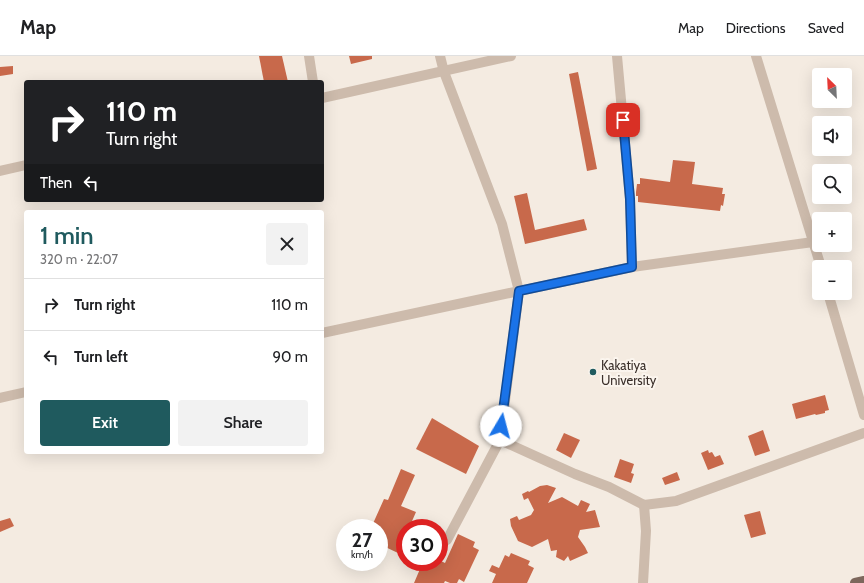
<!DOCTYPE html>
<html lang="en">
<head>
<meta charset="utf-8">
<style>
	:root { --surface:#fff; --page:#f2f2f2; --text:#202124; --muted:#757577; --line:#e0e0e0; --accent:#1f5a5e }
	body { margin:0; font-family:Cabin,sans-serif; background:var(--page); color:var(--text); height:100vh; display:flex; flex-direction:column; font-size:15px; white-space:nowrap }
	* { box-sizing:border-box; margin:0 }
	p { font-size:13px; color:var(--muted) }
	.icon { flex:none; width:22px; height:22px; fill:none; stroke:currentColor; stroke-width:2; stroke-linecap:round; stroke-linejoin:round }
	.map { position:relative; flex:1; overflow:hidden }
	.sheet { position:absolute; left:24px; top:154px; width:300px; height:244px; display:flex; flex-direction:column; background:var(--surface); border-radius:4px; box-shadow:0 4px 16px #0002 }
	.sheet>* { flex:none }
	.banner { position:absolute; left:24px; top:24px; width:300px; height:122px; border-radius:4px; box-shadow:0 4px 16px #0002; background:#202124; color:#fff; overflow:hidden }
	.needle { width:26px; rotate:336deg }
	.fabs { position:absolute; left:812px; top:12px; display:grid; gap:8px }
	.fabs a { display:grid; place-items:center; width:40px; height:40px; border-radius:4px; background:var(--surface); box-shadow:0 4px 16px #0002; font-size:20px }
	.speed { position:absolute; left:336px; top:463px; display:flex; gap:8px; font-size:20px; font-weight:700; text-align:center }
	.speed>* { display:grid; place-content:center; width:52px; height:52px; border-radius:50%; background:var(--surface); box-shadow:0 4px 16px #0002; line-height:1 }
	.speed small { font-size:10px; font-weight:400 }
	.speed .limit { border:6px solid #d22; background:#fff; color:#111 }
	.pin { position:absolute; display:grid; place-items:center; width:34px; height:34px; color:#fff; margin:-17px; border-radius:8px; box-shadow:0 2px 6px #0006 }
	.me { position:absolute; width:44px; margin:-22px; rotate:8deg; stroke-linejoin:round; filter:drop-shadow(0 0 3px #0008) }
	.turn { display:flex; align-items:center; gap:14px; height:84px; padding:0 16px; font-size:18px }
	.turn .icon { width:52px; height:52px; stroke-width:2.5 }
	.turn b { display:block; font-size:28px; line-height:34px }
	.then { display:flex; align-items:center; height:38px; padding:0 16px; background:#0003; gap:8px; font-size:15px }
	.round { display:grid; place-items:center; flex:none; width:42px; height:42px; border-radius:4px; background:var(--page) }
	.summary { display:flex; align-items:center; justify-content:space-between; height:68px; padding:0 16px }
	h1 { font-size:24px; font-weight:600; line-height:30px; color:var(--accent) }
	.button { display:flex; gap:8px; margin-top:auto; padding:8px 16px }
	.button a { flex:1; height:46px; border-radius:4px; background:var(--accent); color:#fff; font-size:16px; font-weight:600; line-height:46px; text-align:center }
	.button a+a { background:var(--page); color:var(--text) }
	ul { padding:0; list-style:none }
	li { display:flex; align-items:center; gap:12px; height:52px; padding:0 16px; border-top:1px solid var(--line) }
	li div { flex:1 }
	li b { display:block; font-size:15px }
	li em { font-style:normal }
	header { display:flex; align-items:center; gap:24px; box-sizing:border-box; height:56px; padding:0 20px; background:var(--surface); border-bottom:1px solid var(--line) }
	header strong { font-size:19px }
	nav { display:flex; gap:22px; margin-inline-start:auto; font-size:14px }
	.map>svg:first-child { display:block }
	.building { fill:#c8694b }
	.lines { fill:none; stroke-linecap:round; stroke-linejoin:round }
	.minor { stroke:#cdbbac; stroke-width:10 }
	.major { stroke:#7d675c; stroke-width:10 }
	.route-casing { stroke:#114b97; stroke-width:10 }
	.route { stroke:#1a73e8; stroke-width:7 }
	.poi-dot { fill:#1f5a5e; stroke:#fbf5ee; stroke-width:1.5 }
	.labels { text-anchor:middle; stroke-width:4; stroke-linejoin:round; paint-order:stroke }
	.poi-label { font-size:13px; fill:#3b302b; stroke:#fbf5ee; text-anchor:start }
</style>
</head>
<body>
<header>
<strong>Map</strong>
<nav><a>Map</a><a>Directions</a><a>Saved</a></nav>
</header>
<div class="map">
<svg width="864" height="527" viewBox="0 0 864 527">
	<rect width="100%" height="100%" fill="#f4ebe1"/>
	<!-- building -->
	<g class="building">
		<polygon points="259,0 282,0 288,26 264,26"/>
		<polygon points="349,0 372,0 372,3 351,8"/>
		<polygon points="13,10 13,18 0,20 0,11"/>
		<polygon points="578,16 597,113 587,115 569,18"/>
		<polygon points="673,104 695,106 692,128 723,132 722,138 725,138 723,150 721,149 720,155 638,146 638,140 636,140 636,136 637,128 640,128 640,122 670,126"/>
		<polygon points="527,137 535,174 584,163 587,174 525,188 514,140"/>
		<polygon points="825,339 829,354 825,355 825,357 816,359 815,358 796,363 792,348"/>
		<polygon points="432,362 479,390 466,418 416,393"/>
		<polygon points="763,374 770,395 755,400 748,380"/>
		<polygon points="564,377 580,384 571,402 556,394"/>
		<polygon points="708,394 709,397 712,396 715,401 720,399 724,408 708,414 701,397"/>
		<polygon points="620,403 634,408 631,417 634,418 631,427 614,421"/>
		<polygon points="401,413 415,419 401,450 416,456 409,472 405,472 405,481 398,497 379,488 379,472 371,472 384,443 388,444"/>
		<polygon points="677,416 680,424 665,429 662,422"/>
		<polygon points="547,429 556,432 548,447 562,441 578,450 581,444 590,448 586,456 595,454 600,471 580,474 578,481 585,491 588,497 570,505 568,500 564,505 556,501 557,494 551,495 548,483 532,491 518,485 511,470 510,463 517,460 519,464 531,459 534,454 528,442 524,444 522,438 528,435 529,436 540,430"/>
		<polygon points="760,455 766,478 751,482 744,459"/>
		<polygon points="10,462 14,470 0,476 0,465"/>
		<polygon points="458,478 475,486 473,491 479,494 464,526 459,523 457,527 450,527 445,525 444,527 414,527 423,506 439,506 439,504 445,507"/>
		<polygon points="511,497 530,505 528,509 534,512 527,527 492,527 496,518 489,515 492,509 499,512 505,499 509,501"/>
	</g>
	<g class="lines">
		<!-- minor -->
		<g class="minor">
			<polyline points="309,0 313,26"/>
			<polyline points="440,0 444,16 502,168 519,235 500,384 447,484"/>
			<polyline points="617,0 630,143 632,211"/>
			<polyline points="756,0 821,211"/>
			<polyline points="322,42 511,0"/>
			<polyline points="0,115 26,109"/>
			<polyline points="828,237 864,359"/>
			<polyline points="322,277 632,211 813,186"/>
			<polyline points="0,342 26,336"/>
			<polyline points="500,384 575,418 609,431 644,449 676,445 864,377"/>
			<polyline points="643,527 646,475 644,449"/>
		</g>
		<!-- major -->
		<polyline class="major" points="855,527 864,525"/>
	</g>
	<g class="lines">
		<!-- route casing -->
		<g class="route-casing">
			<polyline id="route" points="501,370 519,235 632,211 630,143 623,64"/>
		</g>
		<!-- route -->
		<use href="#route" class="route"/>
	</g>
	<!-- markers -->
	<circle class="poi-dot" cx="593" cy="316" r="4"/>
	<g class="labels">
		<!-- poi labels -->
		<g class="poi-label">
			<text x="601" y="314">Kakatiya<tspan x="601" dy="15">University</tspan></text>
		</g>
	</g>
</svg>
<div class="fabs">
<a><svg class="needle" viewBox="-14 -14 28 28"><path d="M0-13l5 13h-10z" fill="#e53935"/><path d="M0 13l5-13h-10z" fill="#757577"/></svg></a>
<a><svg class="icon" aria-label="sound" viewBox="0 0 24 24"><path d="M4 9h4l5-4v14l-5-4H4zM17 9q2 3 0 6"/></svg></a>
<a><svg class="icon" aria-label="search" viewBox="0 0 24 24"><circle cx="10" cy="10" r="6"/><path d="M15 15l6 6"/></svg></a>
<a>+</a>
<a>−</a>
</div>
<div class="speed"><div>27<small>km/h</small></div><div class="limit">30</div></div>
<div class="pin" style="left:623px;top:64px;background:#d93025"><svg class="icon" aria-label="arrive" viewBox="0 0 24 24"><path d="M6 21V4h12l-3 4 3 4H6"/></svg></div>
<svg class="me" style="left:501px;top:370px" viewBox="-20 -20 40 40"><circle r="19" fill="#fff"/><path d="M0-13L10 11 0 6-10 11z" fill="#1a73e8"/></svg>
<div class="banner">
<div class="turn"><svg class="icon" aria-label="right" viewBox="0 0 24 24"><path d="M7 20v-9h11M14 6l5 5-5 5"/></svg><div><b>110 m</b>Turn right</div></div>
<div class="then">Then<svg class="icon" aria-label="left" viewBox="0 0 24 24"><path d="M17 20v-9H6M10 6l-5 5 5 5"/></svg></div>
</div>
<section class="sheet">
<div class="summary"><div><h1>1 min</h1><p>320 m · 22:07</p></div><a class="round"><svg class="icon" aria-label="close" viewBox="0 0 24 24"><path d="M6 6l12 12M18 6L6 18"/></svg></a></div>
<ul>
<li><svg class="icon" aria-label="right" viewBox="0 0 24 24"><path d="M7 20v-9h11M14 6l5 5-5 5"/></svg><div><b>Turn right</b></div><em>110 m</em></li>
<li><svg class="icon" aria-label="left" viewBox="0 0 24 24"><path d="M17 20v-9H6M10 6l-5 5 5 5"/></svg><div><b>Turn left</b></div><em>90 m</em></li>
</ul>
<div class="button"><a>Exit</a><a>Share</a></div>
</section>
</div>
</body>
</html>
